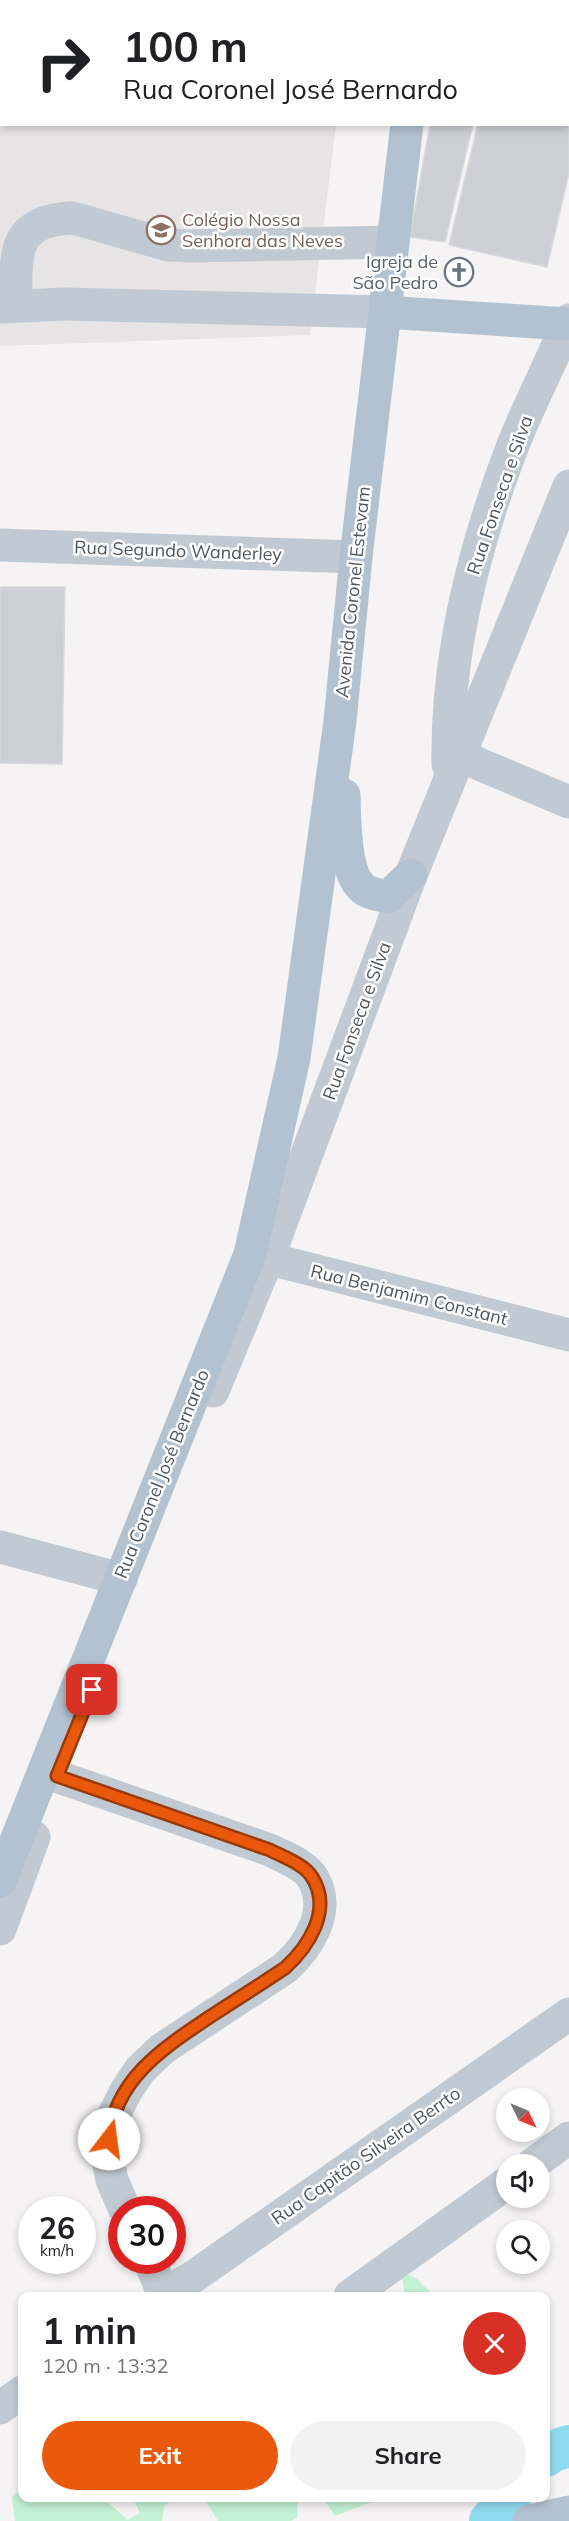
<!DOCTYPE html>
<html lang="en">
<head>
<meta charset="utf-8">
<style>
	:root { --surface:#fff; --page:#f2f2f2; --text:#202124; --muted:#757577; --accent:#ea580c }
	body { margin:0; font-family:Mulish,sans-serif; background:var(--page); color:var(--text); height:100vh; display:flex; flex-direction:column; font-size:22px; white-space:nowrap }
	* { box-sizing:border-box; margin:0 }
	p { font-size:20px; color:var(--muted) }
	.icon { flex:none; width:33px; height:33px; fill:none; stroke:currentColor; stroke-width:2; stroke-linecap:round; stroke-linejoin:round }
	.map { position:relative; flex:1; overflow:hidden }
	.drawer { position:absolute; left:18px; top:2292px; width:532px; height:210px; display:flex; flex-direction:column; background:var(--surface); border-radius:12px; box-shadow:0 3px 9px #0003 }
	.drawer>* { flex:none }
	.banner { position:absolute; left:0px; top:0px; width:570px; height:126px; box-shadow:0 3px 9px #0003; background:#fff; color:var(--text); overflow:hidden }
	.needle { width:39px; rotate:133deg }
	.fabs { position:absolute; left:496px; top:2088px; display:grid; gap:12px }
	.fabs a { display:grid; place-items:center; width:54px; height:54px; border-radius:50%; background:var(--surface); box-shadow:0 3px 9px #0003; font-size:30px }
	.speed { position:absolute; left:18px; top:2196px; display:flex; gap:12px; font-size:30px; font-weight:700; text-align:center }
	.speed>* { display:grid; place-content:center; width:78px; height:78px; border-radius:50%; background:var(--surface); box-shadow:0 3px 9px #0003; line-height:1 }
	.speed small { font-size:15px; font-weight:400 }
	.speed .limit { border:9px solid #d22; background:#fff; color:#111 }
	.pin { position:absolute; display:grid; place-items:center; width:51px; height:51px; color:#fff; margin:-26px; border-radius:12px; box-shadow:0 3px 9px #0006 }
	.me { position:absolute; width:66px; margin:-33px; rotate:15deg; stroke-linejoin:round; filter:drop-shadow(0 0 4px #0008) }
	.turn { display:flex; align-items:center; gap:21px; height:126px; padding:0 24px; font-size:27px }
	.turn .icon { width:78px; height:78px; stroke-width:2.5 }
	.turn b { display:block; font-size:42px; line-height:51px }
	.round { display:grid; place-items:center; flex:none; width:63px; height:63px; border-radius:32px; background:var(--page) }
	.overview { display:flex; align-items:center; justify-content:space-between; height:102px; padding:0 24px }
	h1 { font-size:36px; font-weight:700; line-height:45px }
	.button { display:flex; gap:12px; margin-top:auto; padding:12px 24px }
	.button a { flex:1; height:69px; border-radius:36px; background:var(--accent); color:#fff; font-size:24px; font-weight:700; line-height:69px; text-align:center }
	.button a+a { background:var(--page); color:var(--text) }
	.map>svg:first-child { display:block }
	.education { fill:#e6e4e5 }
	.green { fill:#c3f1d5 }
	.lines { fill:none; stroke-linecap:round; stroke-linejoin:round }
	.canal { stroke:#90daee; stroke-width:42 }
	.building { fill:#cdcfd5; stroke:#d7d9de; stroke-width:1.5 }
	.minor { stroke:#c1cad2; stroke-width:33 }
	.major { stroke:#b3c2d1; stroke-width:33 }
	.route-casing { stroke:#983908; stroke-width:15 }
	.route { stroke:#ea580c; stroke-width:10 }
	.labels { text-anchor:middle; stroke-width:5; stroke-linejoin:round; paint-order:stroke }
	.education-label { font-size:18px; fill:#785e54; stroke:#fff; text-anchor:start }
	.worship-label { font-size:18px; fill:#5b616d; stroke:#fff; text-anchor:end }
	.street-label { font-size:18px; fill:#4a5661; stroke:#fff }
</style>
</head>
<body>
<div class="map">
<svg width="569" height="2521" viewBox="0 0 569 2521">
	<rect width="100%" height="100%" fill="#f5f3f3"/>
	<!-- education -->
	<polygon class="education" points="0,0 351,0 2,2 2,124 336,125 310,335 0,346"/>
	<!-- green -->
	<g class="green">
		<polygon points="401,2271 417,2279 434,2296 405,2296"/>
		<polygon points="22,2487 22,2498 103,2498 128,2520 140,2513 133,2498 174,2498 164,2506 162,2521 15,2521 12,2497"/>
		<polygon points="204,2498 298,2498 297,2518 291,2521 218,2521"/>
		<polygon points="323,2498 376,2498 374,2501 335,2516"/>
	</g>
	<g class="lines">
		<!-- canal -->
		<g class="canal">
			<polyline points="546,2456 550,2452 569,2446"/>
			<polyline points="490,2521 510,2498"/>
		</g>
	</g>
	<!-- building -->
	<g class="building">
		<polygon points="451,0 502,0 451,2"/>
		<polygon points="507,0 569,1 569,173 547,267 449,245 478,124 568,124 568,2"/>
		<polygon points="430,124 473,124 445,242 410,237"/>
		<polygon points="0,587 65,587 62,764 0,763"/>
	</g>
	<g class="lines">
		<!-- minor -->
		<g class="minor">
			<path d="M16,306C16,256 10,220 73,218L168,245L190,246L393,242"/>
			<polyline points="0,307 64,304 385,312"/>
			<polyline points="0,545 356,557"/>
			<polyline points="460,756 569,802"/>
			<path d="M448,765C446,656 474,546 513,445C530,403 551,362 569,320"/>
			<polyline points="250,1254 569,1335"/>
			<polyline points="213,1391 268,1258 411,875 569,486"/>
			<polyline points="0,1547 121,1579"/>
			<path d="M44,1772L270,1850C283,1857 304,1864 312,1877C333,1910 308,1947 285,1968L162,2049L140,2070L126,2091L110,2123L107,2155L112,2180L125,2210"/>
			<polyline points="0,1929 34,1837"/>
			<polyline points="533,2164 569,2138"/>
			<polyline points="149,2260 164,2295"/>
			<polyline points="161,2296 193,2277 569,2014"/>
			<polyline points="350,2296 507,2183"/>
			<polyline points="0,2408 22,2392"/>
		</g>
		<!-- major -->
		<g class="major">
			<polyline points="420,2 420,0"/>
			<polyline points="385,312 567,324"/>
			<path d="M344,795C345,818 343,876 365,890C371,894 381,895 388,897L411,875"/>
			<polyline points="0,1881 250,1254 294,1058 340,721 356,557 407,124"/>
			<polyline points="529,2521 569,2512"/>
		</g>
	</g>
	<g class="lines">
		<!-- route casing -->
		<g class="route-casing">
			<path id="route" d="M92,1690L57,1776L270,1850C283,1857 304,1864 312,1877C333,1910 308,1947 285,1968C261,1984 236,2000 211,2016C165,2047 115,2078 109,2139"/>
		</g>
		<!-- route -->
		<use href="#route" class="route"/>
	</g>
	<!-- icons -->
	<defs>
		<g id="school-ring" transform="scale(1.5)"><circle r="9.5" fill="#fff" stroke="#8d6e63" stroke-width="1.5"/><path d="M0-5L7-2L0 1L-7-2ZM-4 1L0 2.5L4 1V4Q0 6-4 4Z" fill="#8d6e63"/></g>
		<g id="church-ring" transform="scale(1.5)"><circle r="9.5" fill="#fff" stroke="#6b7280" stroke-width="1.5"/><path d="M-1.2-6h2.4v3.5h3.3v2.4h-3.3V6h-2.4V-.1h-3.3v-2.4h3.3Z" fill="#6b7280"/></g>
	</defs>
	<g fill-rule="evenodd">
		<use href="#school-ring" x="161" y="230"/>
		<use href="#church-ring" x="459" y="272"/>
	</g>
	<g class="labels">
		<!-- education labels -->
		<g class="education-label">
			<text x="182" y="226">Colégio Nossa<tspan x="182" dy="21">Senhora das Neves</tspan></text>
		</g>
		<!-- worship labels -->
		<g class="worship-label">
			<text x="438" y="268">Igreja de<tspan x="438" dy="21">São Pedro</tspan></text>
		</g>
		<!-- street labels -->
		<g class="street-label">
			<text transform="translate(500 495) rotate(-71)" y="6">Rua Fonseca e Silva</text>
			<text transform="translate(178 551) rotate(2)" y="6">Rua Segundo Wanderley</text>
			<text transform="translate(353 592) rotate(-84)" y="6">Avenida Coronel Estevam</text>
			<text transform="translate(357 1021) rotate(-70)" y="6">Rua Fonseca e Silva</text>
			<text transform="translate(409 1295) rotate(14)" y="6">Rua Benjamim Constant</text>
			<text transform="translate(162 1474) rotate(-68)" y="6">Rua Coronel José Bernardo</text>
			<text transform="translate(366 2156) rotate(-35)" y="6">Rua Capitão Silveira Berrto</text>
		</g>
	</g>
</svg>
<div class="fabs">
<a><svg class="needle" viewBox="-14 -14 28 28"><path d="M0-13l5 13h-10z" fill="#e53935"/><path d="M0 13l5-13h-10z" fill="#757577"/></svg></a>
<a><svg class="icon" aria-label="sound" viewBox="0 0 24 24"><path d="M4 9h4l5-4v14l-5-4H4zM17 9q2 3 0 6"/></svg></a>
<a><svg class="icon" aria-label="search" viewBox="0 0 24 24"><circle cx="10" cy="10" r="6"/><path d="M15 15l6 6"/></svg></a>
</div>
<div class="speed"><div>26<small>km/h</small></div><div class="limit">30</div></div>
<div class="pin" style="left:92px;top:1690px;background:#d93025"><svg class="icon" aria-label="arrive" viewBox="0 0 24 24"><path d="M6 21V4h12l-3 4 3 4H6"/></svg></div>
<svg class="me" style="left:109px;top:2139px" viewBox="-20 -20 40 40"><circle r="19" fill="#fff"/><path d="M0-13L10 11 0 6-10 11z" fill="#ea580c"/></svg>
<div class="banner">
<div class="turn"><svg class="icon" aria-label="right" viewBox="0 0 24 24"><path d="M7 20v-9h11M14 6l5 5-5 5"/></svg><div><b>100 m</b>Rua Coronel José Bernardo</div></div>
</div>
<section class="drawer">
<div class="overview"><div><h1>1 min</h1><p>120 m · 13:32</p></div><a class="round" style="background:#d93025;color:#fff"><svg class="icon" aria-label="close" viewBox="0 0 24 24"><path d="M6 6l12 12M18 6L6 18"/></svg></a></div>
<div class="button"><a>Exit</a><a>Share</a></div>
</section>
</div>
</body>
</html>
